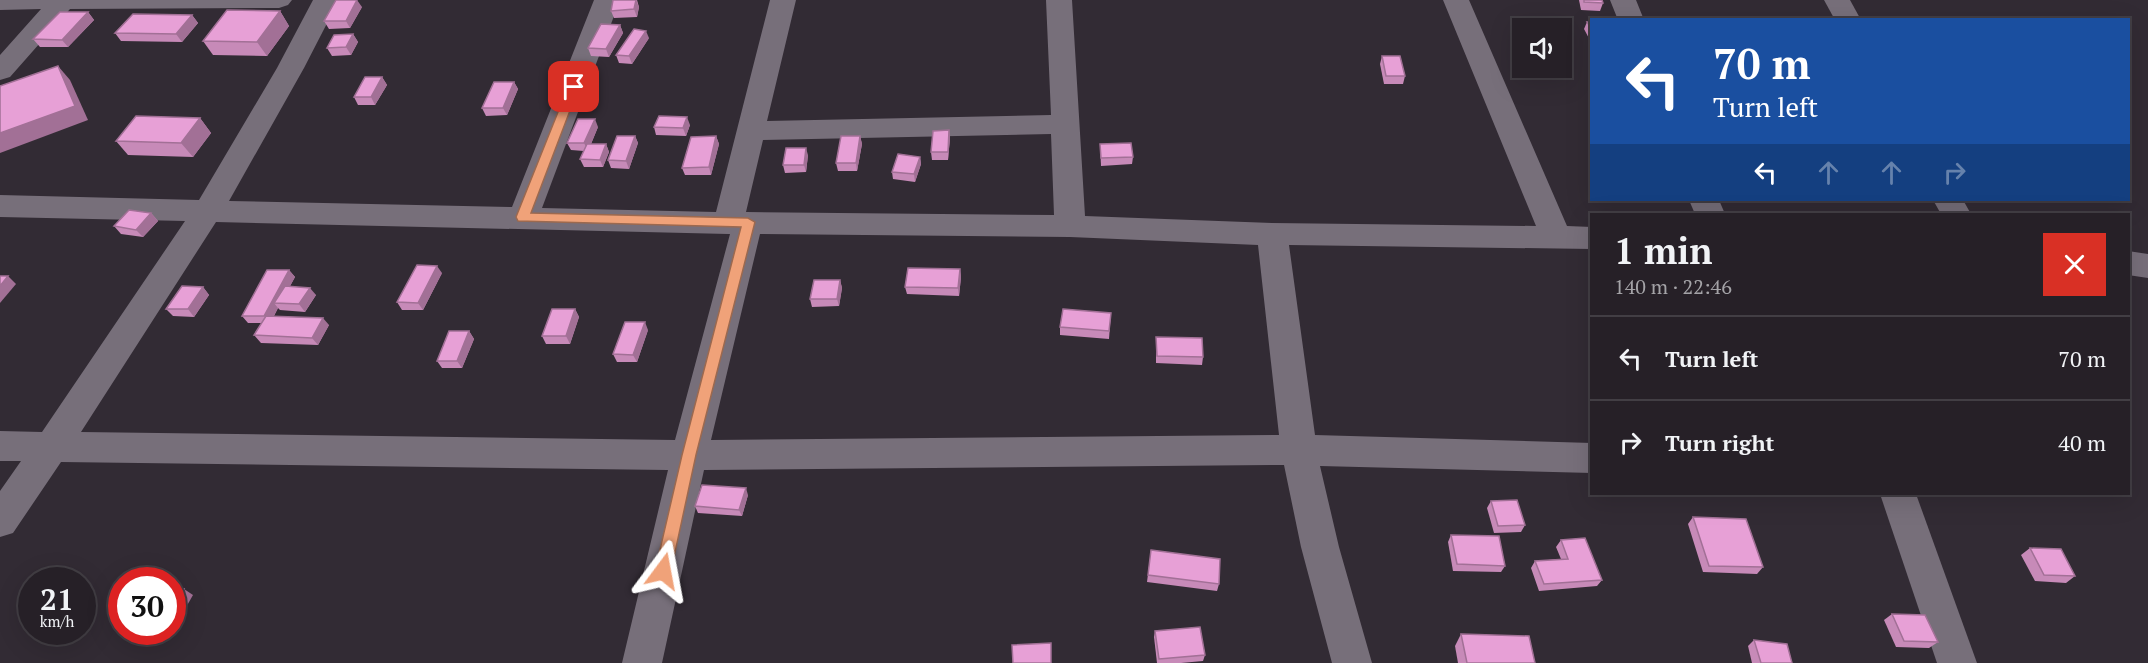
<!DOCTYPE html>
<html lang="en">
<head>
<meta charset="utf-8">
<style>
	:root { --surface:#262027; --page:#322d33; --text:#f1f3f6; --muted:#a4a3a7; --line:#423e44 }
	body { margin:0; font-family:"PT Serif",serif; background:var(--page); color:var(--text); height:100vh; display:flex; flex-direction:column; font-size:22px; white-space:nowrap }
	* { box-sizing:border-box; margin:0 }
	p { font-size:20px; color:var(--muted) }
	.icon { flex:none; width:33px; height:33px; fill:none; stroke:currentColor; stroke-width:2; stroke-linecap:round; stroke-linejoin:round }
	.map { position:relative; flex:1; overflow:hidden }
	.panel { position:absolute; left:1590px; top:213px; width:540px; height:282px; display:flex; flex-direction:column; background:var(--surface); border-radius:0px; box-shadow:0 6px 24px #0002,0 0 0 2px var(--line) }
	.panel>* { flex:none }
	.top-card { position:absolute; left:1590px; top:18px; width:540px; height:183px; border-radius:0px; box-shadow:0 6px 24px #0002,0 0 0 2px var(--line); background:#1a4fa0; color:#fff; overflow:hidden }
	.tools { position:absolute; left:1512px; top:18px; display:grid; gap:12px }
	.tools a { display:grid; place-items:center; width:60px; height:60px; border-radius:0px; background:var(--surface); box-shadow:0 6px 24px #0002,0 0 0 2px var(--line); font-size:30px }
	.speed { position:absolute; left:18px; top:567px; display:flex; gap:12px; font-size:30px; font-weight:700; text-align:center }
	.speed>* { display:grid; place-content:center; width:78px; height:78px; border-radius:50%; background:var(--surface); box-shadow:0 6px 24px #0002,0 0 0 2px var(--line); line-height:1 }
	.speed small { font-size:15px; font-weight:400 }
	.speed .limit { border:9px solid #d22; background:#fff; color:#111 }
	.pin { position:absolute; display:grid; place-items:center; width:51px; height:51px; color:#fff; margin:-26px; border-radius:12px; box-shadow:0 3px 9px #0006 }
	.me { position:absolute; width:66px; margin:-33px; rotate:13deg; stroke-linejoin:round; filter:drop-shadow(0 0 4px #0008) }
	.turn { display:flex; align-items:center; gap:21px; height:126px; padding:0 24px; font-size:27px }
	.turn .icon { width:78px; height:78px; stroke-width:2.5 }
	.turn b { display:block; font-size:42px; line-height:51px }
	.lanes { display:flex; align-items:center; height:57px; padding:0 24px; background:#0003; justify-content:center; gap:30px; direction:ltr }
	.lanes .off { opacity:.35 }
	.round { display:grid; place-items:center; flex:none; width:63px; height:63px; border-radius:0px; background:var(--page) }
	.overview { display:flex; align-items:center; justify-content:space-between; height:102px; padding:0 24px }
	h1 { font-size:36px; font-weight:700; line-height:45px }
	ul { padding:0; list-style:none }
	li { display:flex; align-items:center; gap:18px; height:84px; padding:0 24px; border-top:2px solid var(--line) }
	li div { flex:1 }
	li b { display:block; font-size:22px }
	li em { font-style:normal }
	.map>svg:first-child { display:block }
	.lines { fill:none; stroke-linecap:round; stroke-linejoin:round }
	.minor { fill:#776f7a; fill-rule:evenodd }
	.wall { fill:#c78ab8 }
	.shaded-wall { fill:#a27096 }
	.building { fill:#e7a0d6; stroke:#a27096; stroke-width:1.5 }
	.route { fill:#f0a279; stroke:#9c694f; stroke-width:1.5 }
</style>
</head>
<body>
<div class="map">
<svg width="2148" height="663" viewBox="0 0 2148 663">
	<rect width="100%" height="100%" fill="#322b34"/>
	<g class="lines">
		<!-- minor -->
		<g class="minor">
			<polygon points="0,0 292,0 288,5 279,8 70,9 10,77 0,80 0,55 41,9 0,10"/>
			<path d="M313,0H339L304,68L229,201L512,207L594,0H620L542,208L716,212L770,0H796L767,121L1051,115L1046,0H1072L1085,216L1272,223L1536,226L1443,0H1469L1567,226L1592,227V249L1289,245L1315,435L1592,443V473L1320,466L1339,547L1372,663H1332L1301,547L1284,465L704,470L662,663H622L668,470L61,462L13,533L0,537V491L21,461H0V431L42,432L185,221L0,217V195L199,200L277,68ZM1051,134L1054,215L746,212L763,140ZM216,222L728,234H730L675,440L81,432ZM760,234L1070,237L1258,245L1279,435L711,440Z"/>
			<polygon points="1610,0 1636,0 1644,20 1618,20"/>
			<polygon points="1824,0 1850,0 1861,20 1835,20"/>
			<polygon points="1689,200 1719,200 1725,214 1695,214"/>
			<polygon points="1933,200 1963,200 1971,214 1941,214"/>
			<polygon points="2128,251 2148,254 2148,278 2128,275"/>
			<polygon points="1880,494 1916,494 1977,663 1937,663"/>
		</g>
	</g>
	<!-- wall -->
	<g class="wall">
		<polygon points="619,0 637,0 639,7 637,17 614,18 611,11"/>
		<polygon points="1579,0 1602,0 1603,3 1600,11 1581,10"/>
		<polygon points="362,7 350,28 329,29 324,21"/>
		<polygon points="280,11 289,26 267,56 213,55 203,41"/>
		<polygon points="88,12 94,20 68,47 40,47 33,39"/>
		<polygon points="192,15 198,23 182,42 121,41 115,33"/>
		<polygon points="1587,22 1592,22 1592,44 1584,29"/>
		<polygon points="620,25 623,33 609,57 591,56 588,48"/>
		<polygon points="353,34 358,42 351,55 332,56 327,48"/>
		<polygon points="649,38 632,64 619,63 616,55"/>
		<polygon points="1382,56 1405,76 1403,84 1384,84 1380,64"/>
		<polygon points="382,77 387,85 375,105 358,105 354,97"/>
		<polygon points="514,82 518,89 507,115 486,116 482,108"/>
		<polygon points="200,118 211,133 193,157 128,155 116,141"/>
		<polygon points="690,125 686,136 656,135 654,127"/>
		<polygon points="598,127 591,144 606,144 609,152 603,167 584,167 580,159 584,151 571,150 567,143"/>
		<polygon points="949,130 950,138 948,160 932,160 931,152"/>
		<polygon points="635,136 638,143 629,169 611,168 608,160"/>
		<polygon points="716,136 719,144 711,175 685,175 682,168"/>
		<polygon points="860,136 862,144 857,171 838,171 836,163"/>
		<polygon points="1100,144 1133,157 1132,164 1101,166"/>
		<polygon points="808,155 806,172 785,173 783,165"/>
		<polygon points="920,157 921,164 915,182 893,179 892,172"/>
		<polygon points="151,213 158,221 143,237 121,234 114,226"/>
		<polygon points="960,269 961,277 959,296 907,294 905,287"/>
		<polygon points="289,270 295,277 290,286 316,295 305,312 280,310 278,308 274,316 329,325 318,345 261,343 254,335 262,323 248,323 242,316"/>
		<polygon points="442,273 423,310 402,310 397,302"/>
		<polygon points="840,280 842,288 839,306 812,307 810,299"/>
		<polygon points="203,287 209,295 194,317 173,316 166,309"/>
		<polygon points="575,309 579,317 570,344 546,344 542,336"/>
		<polygon points="1111,313 1109,339 1060,335 1060,327"/>
		<polygon points="648,330 637,362 617,362 613,354"/>
		<polygon points="469,331 474,339 462,368 442,368 437,361"/>
		<polygon points="1156,337 1203,357 1202,365 1156,363"/>
		<polygon points="748,495 742,516 698,513 695,506"/>
		<polygon points="1491,501 1525,525 1521,532 1494,533 1487,508"/>
		<polygon points="1693,517 1763,567 1757,574 1703,572 1688,524"/>
		<polygon points="1451,535 1505,566 1501,572 1453,571 1448,542"/>
		<polygon points="1561,540 1602,580 1597,586 1539,591 1531,568 1535,561 1561,559 1556,547"/>
		<polygon points="2030,548 2075,576 2066,583 2035,581 2021,555"/>
		<polygon points="1151,550 1219,584 1217,591 1147,582"/>
		<polygon points="1892,614 1938,642 1929,648 1896,647 1884,620"/>
		<polygon points="1155,631 1205,655 1203,661 1181,663 1157,663 1154,637"/>
		<polygon points="1461,634 1535,663 1458,663 1455,646"/>
		<polygon points="1754,640 1792,663 1752,663 1748,646"/>
	</g>
	<!-- shaded-wall -->
	<g class="shaded-wall">
		<polygon points="357,0 362,7 350,28 346,21"/>
		<polygon points="636,0 639,7 637,17 634,9"/>
		<polygon points="280,11 289,26 267,56 257,42"/>
		<polygon points="88,12 94,20 68,47 62,40"/>
		<polygon points="192,15 198,23 182,42 176,34"/>
		<polygon points="620,25 623,33 609,57 606,49"/>
		<polygon points="646,31 649,38 632,64 629,56"/>
		<polygon points="353,34 358,42 351,55 346,47"/>
		<polygon points="58,66 70,80 88,120 0,153 0,133"/>
		<polygon points="382,77 387,85 375,105 371,97"/>
		<polygon points="514,82 518,89 507,115 503,108"/>
		<polygon points="687,117 690,125 686,136 683,128"/>
		<polygon points="200,118 211,133 193,157 181,143"/>
		<polygon points="595,119 598,127 588,151 584,143"/>
		<polygon points="949,130 950,138 948,160 948,152"/>
		<polygon points="635,136 638,143 629,169 626,161"/>
		<polygon points="716,136 719,144 711,175 709,167"/>
		<polygon points="860,136 862,144 857,171 856,163"/>
		<polygon points="606,144 609,152 603,167 600,160"/>
		<polygon points="806,148 808,155 806,172 804,165"/>
		<polygon points="920,157 921,164 915,182 914,174"/>
		<polygon points="151,213 158,221 143,237 136,230"/>
		<polygon points="437,266 442,273 423,310 418,303"/>
		<polygon points="960,269 961,277 959,296 958,288"/>
		<polygon points="289,270 295,277 281,303 274,303 278,308 270,323 264,316"/>
		<polygon points="8,276 16,284 0,303 0,286"/>
		<polygon points="840,280 842,288 839,306 837,299"/>
		<polygon points="203,287 209,295 194,317 188,309"/>
		<polygon points="310,288 316,295 305,312 299,304"/>
		<polygon points="575,309 579,317 570,344 566,336"/>
		<polygon points="323,318 329,325 318,345 312,338"/>
		<polygon points="645,322 648,330 637,362 633,355"/>
		<polygon points="469,331 474,339 462,368 457,361"/>
		<polygon points="746,488 748,495 742,516 739,510"/>
		<polygon points="184,589 193,595 176,625 172,622 172,610"/>
	</g>
	<!-- building -->
	<g class="building">
		<polygon points="336,0 357,0 346,21 324,21"/>
		<polygon points="613,0 636,0 634,9 611,11"/>
		<polygon points="1584,0 1602,0 1603,3 1584,2"/>
		<polygon points="227,10 280,11 257,42 203,41"/>
		<polygon points="60,12 88,12 62,40 33,39"/>
		<polygon points="133,14 192,15 176,34 115,33"/>
		<polygon points="1587,22 1592,22 1592,30"/>
		<polygon points="601,24 620,25 606,49 588,48"/>
		<polygon points="634,29 646,31 629,56 616,55"/>
		<polygon points="353,34 346,47 327,48 334,35"/>
		<polygon points="1382,56 1400,56 1405,76 1386,76"/>
		<polygon points="58,66 75,106 0,133 0,86"/>
		<polygon points="365,77 382,77 371,97 354,97"/>
		<polygon points="494,82 514,82 503,108 482,108"/>
		<polygon points="136,116 200,118 181,143 116,141"/>
		<polygon points="659,116 687,117 683,128 654,127"/>
		<polygon points="578,119 595,119 584,143 567,143"/>
		<polygon points="949,130 948,152 931,152 933,131"/>
		<polygon points="617,136 635,136 626,161 608,160"/>
		<polygon points="716,136 709,167 682,168 691,137"/>
		<polygon points="841,136 860,136 856,163 836,163"/>
		<polygon points="1131,143 1133,157 1101,158 1100,144"/>
		<polygon points="587,144 606,144 600,160 580,159"/>
		<polygon points="786,148 806,148 804,165 783,165"/>
		<polygon points="898,154 920,157 914,174 892,172"/>
		<polygon points="129,210 151,213 136,230 114,226"/>
		<polygon points="417,265 437,266 418,303 397,302"/>
		<polygon points="908,268 960,269 958,288 905,287"/>
		<polygon points="267,270 289,270 264,316 242,316"/>
		<polygon points="0,276 8,276 0,286"/>
		<polygon points="814,280 840,280 837,299 810,299"/>
		<polygon points="182,286 203,287 188,309 166,309"/>
		<polygon points="285,286 310,288 299,304 274,303"/>
		<polygon points="552,309 575,309 566,336 542,336"/>
		<polygon points="1063,309 1111,313 1109,331 1060,327"/>
		<polygon points="266,316 323,318 312,338 254,335"/>
		<polygon points="625,322 645,322 633,355 613,354"/>
		<polygon points="449,331 469,331 457,361 437,361"/>
		<polygon points="1156,337 1202,338 1203,357 1157,356"/>
		<polygon points="702,485 746,488 739,510 695,506"/>
		<polygon points="1517,500 1525,525 1498,526 1491,501"/>
		<polygon points="1693,517 1746,519 1763,567 1709,566"/>
		<polygon points="1451,535 1499,536 1505,566 1457,564"/>
		<polygon points="1585,538 1602,580 1544,584 1535,561 1568,559 1561,540"/>
		<polygon points="2030,548 2061,549 2075,576 2044,575"/>
		<polygon points="1151,550 1220,559 1219,584 1148,575"/>
		<polygon points="172,588 184,589 172,610"/>
		<polygon points="1892,614 1925,615 1938,642 1904,641"/>
		<polygon points="1200,627 1205,655 1159,659 1155,631"/>
		<polygon points="1461,634 1529,636 1535,663 1467,663"/>
		<polygon points="1754,640 1787,644 1792,663 1761,663"/>
		<polygon points="1051,643 1051,663 1013,663 1012,645"/>
	</g>
	<!-- route -->
	<polygon class="route" points="574,83 579,87 531,213 748,218 755,222 696,455 671,571 669,576 663,578 657,576 655,571 682,455 741,227 518,221 516,217 568,87"/>
</svg>
<div class="tools">
<a><svg class="icon" aria-label="sound" viewBox="0 0 24 24"><path d="M4 9h4l5-4v14l-5-4H4zM17 9q2 3 0 6"/></svg></a>
</div>
<div class="speed"><div>21<small>km/h</small></div><div class="limit">30</div></div>
<div class="pin" style="left:574px;top:87px;background:#d93025"><svg class="icon" aria-label="arrive" viewBox="0 0 24 24"><path d="M6 21V4h12l-3 4 3 4H6"/></svg></div>
<svg class="me" style="left:663px;top:571px" viewBox="-20 -20 40 40"><path d="M0-17L14 15 0 8-14 15z" fill="#f0a279" stroke="#fff" stroke-width="4"/></svg>
<div class="top-card">
<div class="turn"><svg class="icon" aria-label="left" viewBox="0 0 24 24"><path d="M17 20v-9H6M10 6l-5 5 5 5"/></svg><div><b>70 m</b>Turn left</div></div>
<div class="lanes"><svg class="icon" aria-label="left" viewBox="0 0 24 24"><path d="M17 20v-9H6M10 6l-5 5 5 5"/></svg><svg class="icon off" aria-label="ahead" viewBox="0 0 24 24"><path d="M12 20V5M6 11l6-6 6 6"/></svg><svg class="icon off" aria-label="ahead" viewBox="0 0 24 24"><path d="M12 20V5M6 11l6-6 6 6"/></svg><svg class="icon off" aria-label="right" viewBox="0 0 24 24"><path d="M7 20v-9h11M14 6l5 5-5 5"/></svg></div>
</div>
<section class="panel">
<div class="overview"><div><h1>1 min</h1><p>140 m · 22:46</p></div><a class="round" style="background:#d93025;color:#fff"><svg class="icon" aria-label="close" viewBox="0 0 24 24"><path d="M6 6l12 12M18 6L6 18"/></svg></a></div>
<ul>
<li><svg class="icon" aria-label="left" viewBox="0 0 24 24"><path d="M17 20v-9H6M10 6l-5 5 5 5"/></svg><div><b>Turn left</b></div><em>70 m</em></li>
<li><svg class="icon" aria-label="right" viewBox="0 0 24 24"><path d="M7 20v-9h11M14 6l5 5-5 5"/></svg><div><b>Turn right</b></div><em>40 m</em></li>
</ul>
</section>
</div>
</body>
</html>
